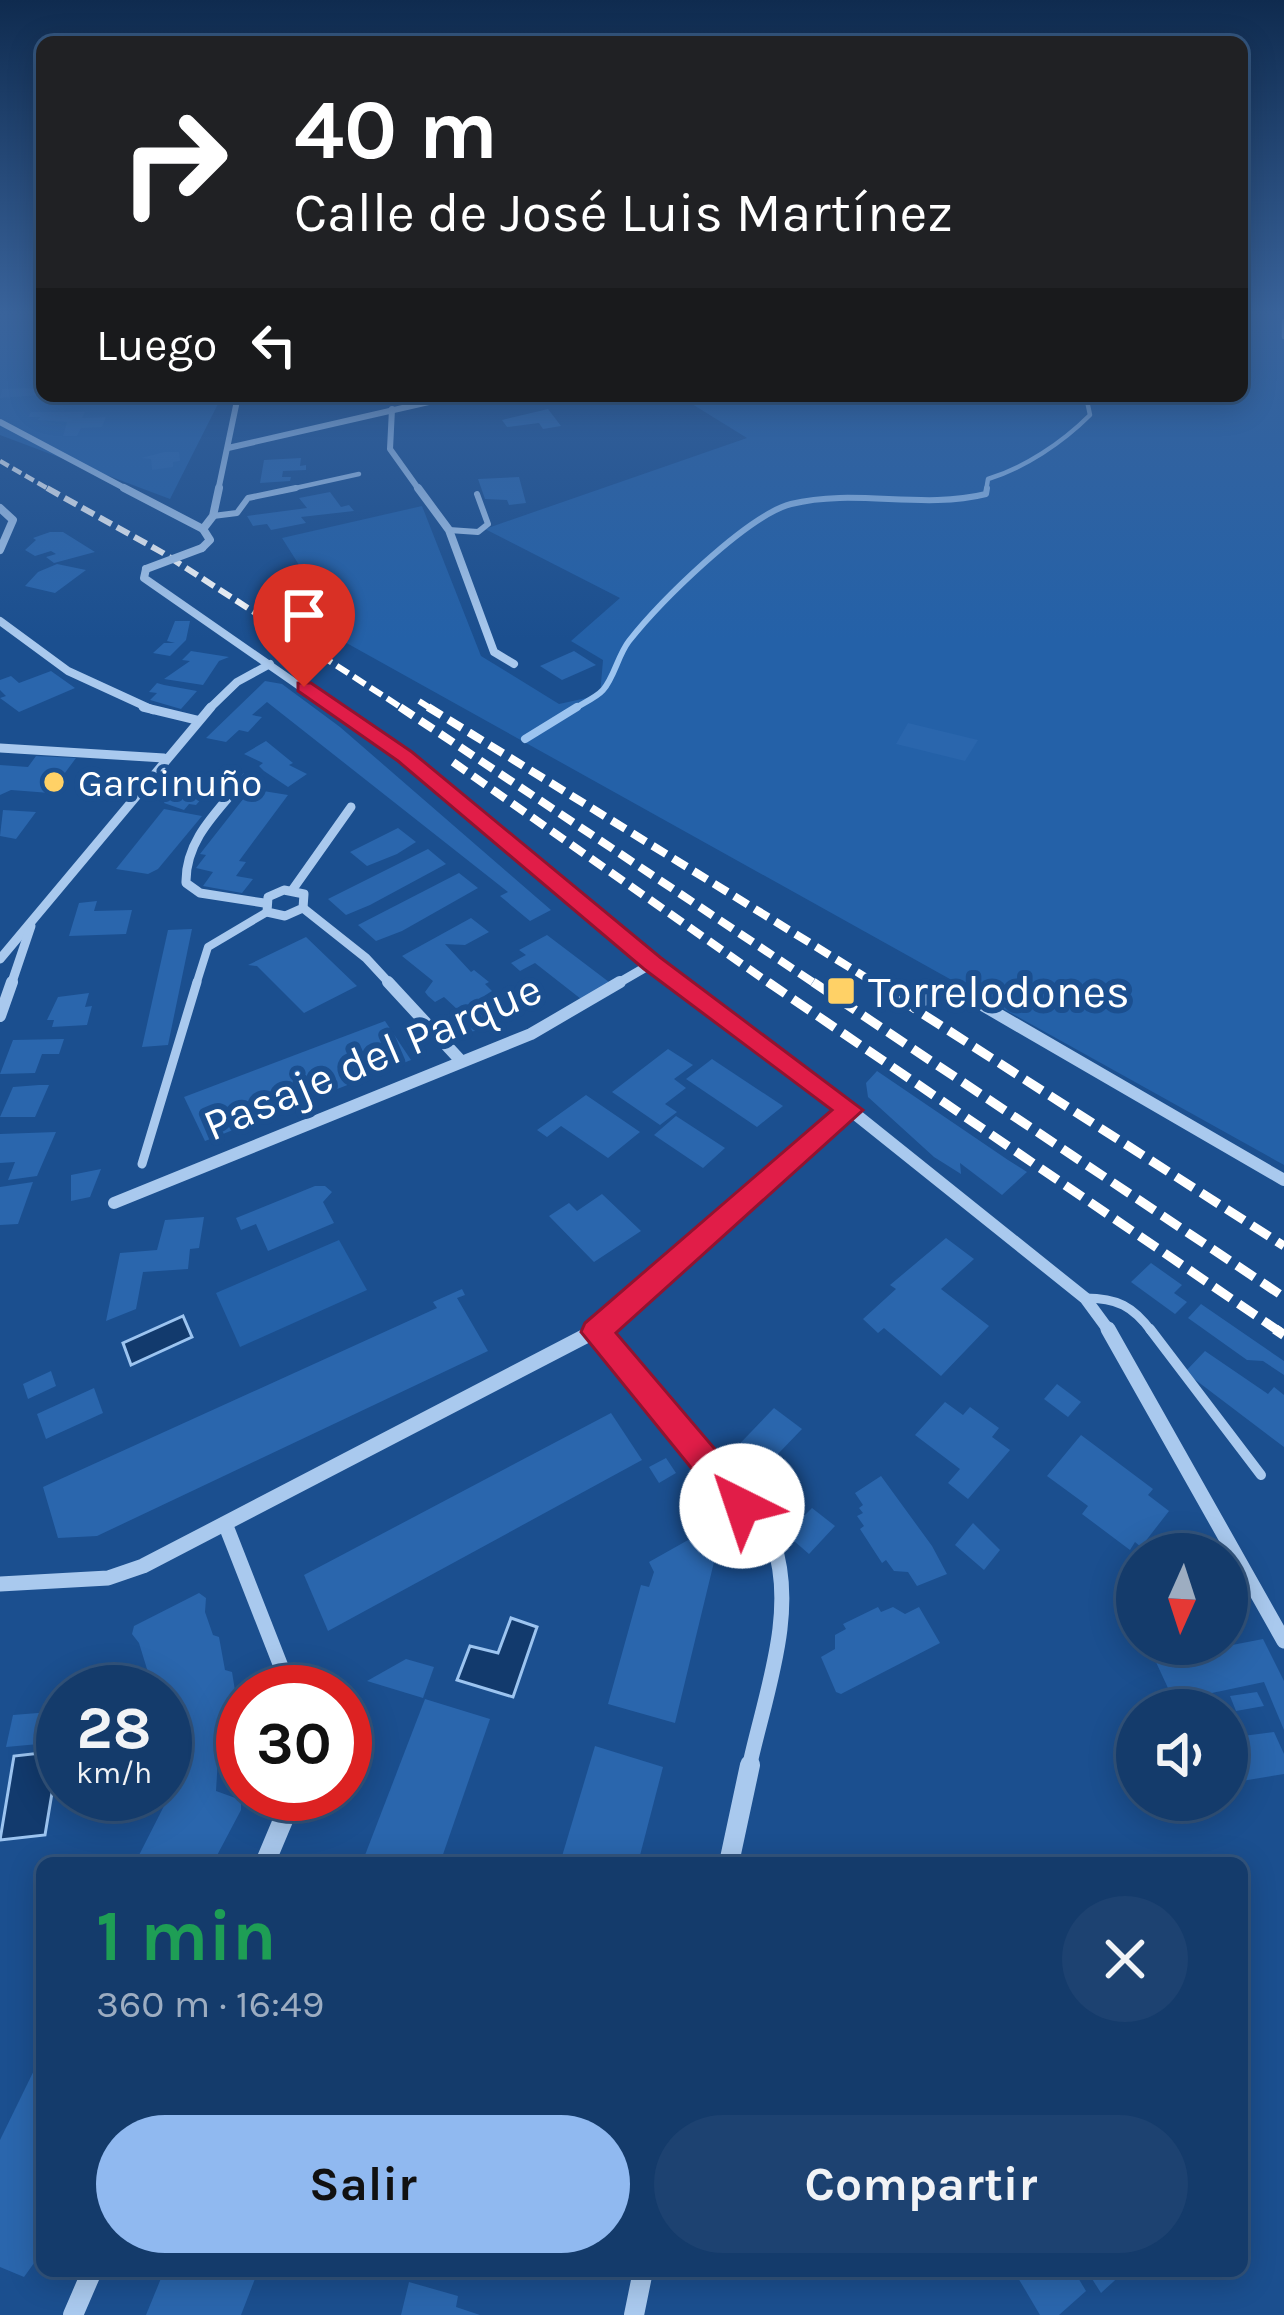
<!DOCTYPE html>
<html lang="es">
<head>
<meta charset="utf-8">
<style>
	:root { --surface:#143b6b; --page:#1d4271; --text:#f1f3f6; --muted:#9dadc1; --line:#33557e; --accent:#90b9f0 }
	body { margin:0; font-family:Karla,sans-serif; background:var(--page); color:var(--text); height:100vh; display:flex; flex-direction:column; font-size:45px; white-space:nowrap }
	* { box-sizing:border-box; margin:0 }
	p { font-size:39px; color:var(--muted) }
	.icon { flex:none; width:66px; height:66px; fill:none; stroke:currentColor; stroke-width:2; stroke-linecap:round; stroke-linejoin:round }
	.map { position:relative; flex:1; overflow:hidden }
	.side { position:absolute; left:36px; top:1857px; width:1212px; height:420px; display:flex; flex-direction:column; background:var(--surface); border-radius:18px; box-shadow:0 6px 30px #0003,0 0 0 3px var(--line) }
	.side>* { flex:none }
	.hud { position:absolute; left:36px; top:36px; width:1212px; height:366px; border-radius:18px; box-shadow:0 6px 30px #0003,0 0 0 3px var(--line); background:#202124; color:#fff; overflow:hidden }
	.needle { width:78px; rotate:183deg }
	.controls { position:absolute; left:1116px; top:1533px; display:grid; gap:24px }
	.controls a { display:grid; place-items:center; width:132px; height:132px; border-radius:50%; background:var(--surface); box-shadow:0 6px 30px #0003,0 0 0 3px var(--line); font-size:60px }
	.speed { position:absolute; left:36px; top:1665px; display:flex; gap:24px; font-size:60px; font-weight:700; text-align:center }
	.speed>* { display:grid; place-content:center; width:156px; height:156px; border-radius:50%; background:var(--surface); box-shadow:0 6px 30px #0003,0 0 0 3px var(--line); line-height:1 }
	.speed small { font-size:30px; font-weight:400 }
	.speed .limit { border:18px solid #d22; background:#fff; color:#111 }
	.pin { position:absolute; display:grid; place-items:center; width:102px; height:102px; color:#fff; margin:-123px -51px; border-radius:50% 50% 50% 0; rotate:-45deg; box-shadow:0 0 12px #0007 }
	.pin .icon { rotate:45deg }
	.me { position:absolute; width:132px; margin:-66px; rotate:319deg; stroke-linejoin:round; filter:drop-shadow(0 0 9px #0008) }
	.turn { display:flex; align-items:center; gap:42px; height:252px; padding:0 60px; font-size:54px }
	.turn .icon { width:156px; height:156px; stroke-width:2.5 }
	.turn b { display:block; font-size:84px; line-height:102px }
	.then { display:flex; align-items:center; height:114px; padding:0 60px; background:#0003; gap:24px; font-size:45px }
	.round { display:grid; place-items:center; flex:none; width:126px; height:126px; border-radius:63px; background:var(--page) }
	.summary { display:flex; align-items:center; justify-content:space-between; height:204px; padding:0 60px }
	h1 { font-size:72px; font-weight:700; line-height:90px; color:#1e9e55 }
	.action { display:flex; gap:24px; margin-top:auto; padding:24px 60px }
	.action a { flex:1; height:138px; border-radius:72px; background:var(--accent); color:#111; font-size:48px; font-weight:700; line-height:138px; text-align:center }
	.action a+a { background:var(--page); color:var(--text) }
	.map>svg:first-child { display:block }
	.green { fill:#2461a8 }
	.water { fill:#123a6d; stroke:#9cc4f0; stroke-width:3 }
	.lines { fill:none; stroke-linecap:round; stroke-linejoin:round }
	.stream-far2 { stroke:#9cc4f0; stroke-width:4.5 }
	.stream-far1 { stroke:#9cc4f0; stroke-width:6 }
	.stream { stroke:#9cc4f0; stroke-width:8 }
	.building { fill:#2a66ad }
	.service-far4 { stroke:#a9c9ee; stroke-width:4.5 }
	.service-far3 { stroke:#a9c9ee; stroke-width:6 }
	.service-far2 { stroke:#a9c9ee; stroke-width:8 }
	.service-far1 { stroke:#a9c9ee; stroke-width:9 }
	.service { stroke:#a9c9ee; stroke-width:10 }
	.minor-far5 { stroke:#a9c9ee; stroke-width:6 }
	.minor-far4 { stroke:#a9c9ee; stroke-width:8 }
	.minor-far3 { stroke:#a9c9ee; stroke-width:9 }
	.minor-far2 { stroke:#a9c9ee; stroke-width:12 }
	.minor-far1 { stroke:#a9c9ee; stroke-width:15 }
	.minor { stroke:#a9c9ee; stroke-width:20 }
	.rail-far4 { stroke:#fff; stroke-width:4.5; stroke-dasharray:10 4.5; stroke-linecap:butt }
	.rail-far3 { stroke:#fff; stroke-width:6; stroke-dasharray:14 6; stroke-linecap:butt }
	.rail-far2 { stroke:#fff; stroke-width:8; stroke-dasharray:16 8; stroke-linecap:butt }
	.rail-far1 { stroke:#fff; stroke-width:9; stroke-dasharray:21 9; stroke-linecap:butt }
	.rail { stroke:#fff; stroke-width:10; stroke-dasharray:26 10; stroke-linecap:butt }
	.minor-bridge { stroke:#a9c9ee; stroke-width:8 }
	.route { fill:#e11d48; stroke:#92132f; stroke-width:3 }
	.poi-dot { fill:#ffd166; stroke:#1b4f8f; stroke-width:4.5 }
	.labels { text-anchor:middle; stroke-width:12; stroke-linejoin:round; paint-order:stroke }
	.far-poi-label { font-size:39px; fill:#fff; stroke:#1b4f8f; text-anchor:start }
	.poi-label { font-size:45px; fill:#fff; stroke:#1b4f8f; text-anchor:start }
	.street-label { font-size:45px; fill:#fff; stroke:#1b4f8f }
</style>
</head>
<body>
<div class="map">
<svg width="1284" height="2315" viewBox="0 0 1284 2315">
	<rect width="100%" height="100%" fill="#1b4f8f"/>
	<!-- green -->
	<g class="green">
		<polygon points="0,315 42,315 42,396 222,396 170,499 0,435"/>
		<polygon points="1242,315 1284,315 1284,1165 316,626 318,595 282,538 422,506 481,656 559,704 600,695 603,660 571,641 620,598 485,529 747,438 679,396 1242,396"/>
		<polygon points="339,1240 367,1290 240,1347 216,1293"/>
	</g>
	<!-- water -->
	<g class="water">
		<polygon points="183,1316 192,1337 131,1365 123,1343"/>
		<polygon points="511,1618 537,1627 513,1697 457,1680 470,1646 498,1653"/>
		<polygon points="59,1751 45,1835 0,1840 14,1756"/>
	</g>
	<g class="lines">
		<!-- stream-far2 -->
		<g class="stream-far2">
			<polyline points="1284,321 1284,337"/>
			<path d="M986,491L988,479C1024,468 1062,443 1090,415L1086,396"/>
		</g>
		<!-- stream-far1 -->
		<path class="stream-far1" d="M572,710C581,704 596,698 603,690C614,678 618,655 629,641C659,603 746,516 791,504C855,488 922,510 986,494L987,488"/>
		<!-- stream -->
		<polyline class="stream" points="525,739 577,707"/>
	</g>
	<!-- building -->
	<g class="building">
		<polygon points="27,388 42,390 42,395 0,398 2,389"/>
		<polygon points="548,409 561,426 543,429 539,423 507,427 502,420"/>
		<polygon points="31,412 85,412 82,418 106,417 102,427 81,428 77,436 63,436 67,422 38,420 40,417 28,417"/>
		<polygon points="164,452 179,452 180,461 173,462 173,467 152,470 151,459 141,458"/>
		<polygon points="301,458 300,466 306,465 306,470 283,471 282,477 291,477 290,481 260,483 264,460"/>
		<polygon points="519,477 526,503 509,505 507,500 485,499 478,479"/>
		<polygon points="330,492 341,507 349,505 354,511 301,517 306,523 271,530 267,524 253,526 247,516 307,508 299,498"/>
		<polygon points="50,532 63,532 95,552 54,563 46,557 56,554 51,551 35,556 25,550 36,540 33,538"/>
		<polygon points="57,564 86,570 55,593 25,586 38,572"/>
		<polygon points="292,586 310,598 288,606 269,594"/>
		<polygon points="175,621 190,621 186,640 170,656 153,653 164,643 175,643 167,641"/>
		<polygon points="191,651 229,657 219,661 203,685 164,679 190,661 182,660"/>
		<polygon points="574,651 596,665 562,680 540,666"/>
		<polygon points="51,671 75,688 19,712 0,698 6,696 0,690 0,680 11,676 19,683"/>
		<polygon points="265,681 282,684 340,727 551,910 530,921 500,896 508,892 267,702 252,715 262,717 248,732 239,730 226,742 206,738"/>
		<polygon points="157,683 164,685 197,691 181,709 150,700 157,693 149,692"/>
		<polygon points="908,723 978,740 965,761 896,744"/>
		<polygon points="266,741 293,763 289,765 307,774 288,787 264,771 259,766 263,763 244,754"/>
		<polygon points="36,756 76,758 50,793 11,790 0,795 0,765 28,767"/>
		<polygon points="194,776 216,782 196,805 189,804 184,810 164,803 173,787 183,789"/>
		<polygon points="251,789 288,795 239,861 246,862 236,876 253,879 242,893 203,886 213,872 196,868 206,855 200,854"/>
		<polygon points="164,809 202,816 158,869 148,874 116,869"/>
		<polygon points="3,810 36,812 16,839 0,836"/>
		<polygon points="398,828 416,842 397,854 367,866 350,852"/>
		<polygon points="428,849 446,864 370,905 346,915 328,899"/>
		<polygon points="459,873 478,888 402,931 376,941 358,925"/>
		<polygon points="97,901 94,911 132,910 126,934 69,936 79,903"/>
		<polygon points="471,918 489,932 465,945 445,944 471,972 474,970 489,982 485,984 492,991 484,996 495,1006 502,1002 509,1009 475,1031 460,1033 442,1019 458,1010 444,997 435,1002 428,996 425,992 433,981 402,956"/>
		<polygon points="192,929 168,1045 142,1047 168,930"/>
		<polygon points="547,935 609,982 581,999 535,963 520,971 511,963 526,955 519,950"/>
		<polygon points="306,937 357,986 304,1013 257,966 248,965"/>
		<polygon points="89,993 85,1007 92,1006 87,1025 52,1027 54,1020 47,1020 58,997"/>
		<polygon points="385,1021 411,1060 205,1141 184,1097"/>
		<polygon points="64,1039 59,1054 42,1054 35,1073 0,1074 13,1040"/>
		<polygon points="668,1049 693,1065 674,1079 686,1088 665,1104 677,1112 660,1125 612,1092"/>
		<polygon points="712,1059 783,1106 757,1127 686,1079"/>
		<polygon points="877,1071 1008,1160 1027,1172 1002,1195 960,1163 961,1174 934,1157 868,1097 866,1083"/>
		<polygon points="39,1085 49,1085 35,1117 0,1117 13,1087"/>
		<polygon points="586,1095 640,1132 608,1158 561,1126 547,1137 537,1130"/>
		<polygon points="676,1116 725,1148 703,1168 654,1135"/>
		<polygon points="56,1132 37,1176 8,1180 15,1162 0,1163 0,1134"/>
		<polygon points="101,1169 90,1197 71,1201 71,1175"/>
		<polygon points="33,1182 18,1224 0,1225 0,1187"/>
		<polygon points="315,1186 325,1186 332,1192 323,1202 334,1223 268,1251 256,1224 241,1230 236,1218"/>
		<polygon points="602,1194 641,1231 594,1262 549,1216 569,1203 577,1211"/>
		<polygon points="204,1217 199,1248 190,1249 188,1269 143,1272 136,1309 106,1321 120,1253 157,1250 165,1220"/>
		<polygon points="946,1238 974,1259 941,1289 989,1326 941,1376 884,1328 878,1333 863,1319 896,1289 890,1285"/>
		<polygon points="1151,1263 1182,1285 1174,1293 1187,1302 1175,1314 1131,1282"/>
		<polygon points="462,1289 465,1295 457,1298 488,1351 97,1536 58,1538 43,1487 437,1308 433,1302"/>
		<polygon points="1201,1304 1284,1361 1284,1375 1263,1361 1247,1360 1188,1318"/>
		<polygon points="1205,1351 1268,1394 1274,1387 1284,1395 1284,1447 1185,1372"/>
		<polygon points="51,1371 56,1386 28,1399 23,1384"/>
		<polygon points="1057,1384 1081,1402 1068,1417 1044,1399"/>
		<polygon points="94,1388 103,1413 46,1439 37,1414"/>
		<polygon points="945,1402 963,1415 970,1407 999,1428 992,1437 1010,1450 968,1499 948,1483 960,1469 915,1435"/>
		<polygon points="774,1408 802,1429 750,1483 726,1458"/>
		<polygon points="611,1413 642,1460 328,1631 304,1575"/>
		<polygon points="1081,1435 1153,1489 1148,1495 1169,1511 1141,1547 1135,1542 1130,1550 1082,1514 1088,1506 1047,1476"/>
		<polygon points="666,1458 676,1473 659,1483 649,1467"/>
		<polygon points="881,1476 932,1546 947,1574 917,1586 908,1572 894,1571 886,1560 882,1563 860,1529 864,1526 857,1516 863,1513 859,1508 863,1505 855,1493"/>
		<polygon points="812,1508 835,1526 809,1554 786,1534"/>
		<polygon points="973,1523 1000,1550 984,1570 955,1545"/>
		<polygon points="697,1535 714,1562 675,1723 608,1704 641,1585 649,1587 654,1572 649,1562"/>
		<polygon points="199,1593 206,1598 205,1612 213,1635 219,1637 225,1670 232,1672 238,1709 243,1709 243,1730 219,1741 216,1791 241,1800 241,1810 213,1863 135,1863 165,1804 172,1740 165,1728 165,1692 154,1692 139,1643 132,1634 134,1626"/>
		<polygon points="878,1607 881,1612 893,1607 905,1614 919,1607 940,1643 841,1694 836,1692 821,1657 835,1649 835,1635 846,1629 843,1624"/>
		<polygon points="1263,1639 1284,1681 1284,1730 1264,1682 1174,1701 1155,1660"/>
		<polygon points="406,1659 434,1667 423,1698 367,1681"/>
		<polygon points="1257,1692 1264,1706 1236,1711 1230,1696"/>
		<polygon points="425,1699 490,1719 440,1863 362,1863"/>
		<polygon points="63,1711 61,1742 6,1747 13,1715"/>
		<polygon points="1274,1732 1284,1754 1284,1774 1230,1783 1227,1738"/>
		<polygon points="595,1746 663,1767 638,1863 560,1863"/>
		<polygon points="42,2054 42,2252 24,2277 0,2267 0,2140"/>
		<polygon points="164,2271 258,2271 241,2315 146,2315"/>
		<polygon points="1014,2271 1074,2271 1086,2291 1059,2315 1040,2315"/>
		<polygon points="1087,2271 1125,2271 1101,2293"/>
		<polygon points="409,2282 458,2296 456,2307 480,2315 401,2315"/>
	</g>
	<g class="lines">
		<!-- service-far4 -->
		<polyline class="service-far4" points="282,491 359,474"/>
		<!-- service-far3 -->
		<g class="service-far3">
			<polyline points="213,516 237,513 248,498 296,488"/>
			<polyline points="449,530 478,532 488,524 477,494"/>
		</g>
		<!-- service-far2 -->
		<polyline class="service-far2" points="196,985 208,947 267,912"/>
		<!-- service-far1 -->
		<g class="service-far1">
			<polyline points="142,1164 197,982"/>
			<path d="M1085,1298C1117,1298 1133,1306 1152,1332"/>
		</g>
		<!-- service -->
		<polyline class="service" points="1150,1329 1261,1475"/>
		<!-- minor-far5 -->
		<g class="minor-far5">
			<polyline points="392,409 390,449 420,491"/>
			<polyline points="0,422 130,491"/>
			<polyline points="228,448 455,396"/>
			<polyline points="218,491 238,396"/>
		</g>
		<!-- minor-far4 -->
		<g class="minor-far4">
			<polyline points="124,488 203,529 210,540 202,548"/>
			<polyline points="418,488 449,530 494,652 514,664"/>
			<polyline points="0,508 13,520 0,550"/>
			<polyline points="203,529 213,516 219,488"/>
			<polyline points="146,569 144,578 334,710"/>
			<polyline points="0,621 68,671 153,710"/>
			<polyline points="208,710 237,682 270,664"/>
		</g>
		<!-- minor-far3 -->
		<g class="minor-far3">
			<polyline points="143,707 197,720"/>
			<polyline points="330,707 405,756 683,985"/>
			<polyline points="0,748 164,758"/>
			<path d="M245,778C219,810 185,839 186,883L200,893L264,903"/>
			<polyline points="293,889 351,807"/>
			<polygon points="284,890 304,894 303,908 285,916 267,912 268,897"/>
			<polyline points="303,908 366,958 391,985"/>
			<polyline points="0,959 211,707"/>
			<polyline points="11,985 31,926"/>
			<polyline points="615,985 653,963"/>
		</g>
		<!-- minor-far2 -->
		<g class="minor-far2">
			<polyline points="388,982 461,1061"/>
			<polyline points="679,982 829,1093 1085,1298 1110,1332"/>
			<polyline points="924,1000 953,988 1284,1180"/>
			<polyline points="0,1016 12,982"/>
			<polyline points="114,1203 531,1034 620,982"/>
			<polyline points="596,1332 850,1110"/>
		</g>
		<!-- minor-far1 -->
		<g class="minor-far1">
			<polyline points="1108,1329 1284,1641"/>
			<path d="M596,1332L773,1542C798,1612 764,1697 749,1768"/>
			<polyline points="226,1526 291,1692"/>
			<polyline points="0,1584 108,1578 143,1566 599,1329"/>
		</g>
		<!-- minor -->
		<g class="minor">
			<polyline points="265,1863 294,1794"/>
			<polyline points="729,1863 750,1765"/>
			<polyline points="73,2315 92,2271"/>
			<polyline points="634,2315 643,2271"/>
		</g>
		<!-- rail-far4 -->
		<polyline class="rail-far4" points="0,461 52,491"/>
		<!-- rail-far3 -->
		<g class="rail-far3">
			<polyline points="47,488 163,553 405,710"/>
			<polyline points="419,701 433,710"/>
		</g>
		<!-- rail-far2 -->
		<g class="rail-far2">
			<polyline points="400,707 817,985"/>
			<polyline points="428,707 878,985"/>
			<polyline points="453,762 772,985"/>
		</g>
		<!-- rail-far1 -->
		<g class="rail-far1">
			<polyline points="768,982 1280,1332"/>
			<polyline points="813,982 1284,1297"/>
			<polyline points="873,982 1284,1246"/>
		</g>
		<!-- rail -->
		<polyline class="rail" points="1275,1329 1284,1335"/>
		<!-- minor-bridge -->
		<polyline class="minor-bridge" points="146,569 202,548"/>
	</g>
	<!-- sky -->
	<linearGradient id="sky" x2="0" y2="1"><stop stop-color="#0f2b4f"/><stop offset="0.49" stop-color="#39639b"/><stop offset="1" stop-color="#39639b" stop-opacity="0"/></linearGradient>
	<rect width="1284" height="639" fill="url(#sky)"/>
	<!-- route -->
	<polygon class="route" points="298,683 311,683 412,752 661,958 863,1110 616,1333 754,1495 759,1506 754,1517 742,1522 731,1517 581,1332 585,1323 832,1110 644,969 398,761 298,691"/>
	<!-- markers -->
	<g class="poi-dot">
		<circle cx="54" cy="782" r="12"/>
		<rect x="826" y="976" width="30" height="30" rx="6"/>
	</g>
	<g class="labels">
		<!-- far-poi labels -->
		<g class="far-poi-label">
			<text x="78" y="796">Garcinuño</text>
		</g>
		<!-- poi labels -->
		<g class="poi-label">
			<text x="868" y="1007">Torrelodones</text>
		</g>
		<!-- street labels -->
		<g class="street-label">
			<text transform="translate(372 1056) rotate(-23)" y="16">Pasaje del Parque</text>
		</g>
	</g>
</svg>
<div class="controls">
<a><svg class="needle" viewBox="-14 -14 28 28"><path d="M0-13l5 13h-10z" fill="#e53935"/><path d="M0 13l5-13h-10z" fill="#9dadc1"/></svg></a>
<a><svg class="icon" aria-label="sound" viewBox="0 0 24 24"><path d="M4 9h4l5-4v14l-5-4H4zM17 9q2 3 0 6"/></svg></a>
</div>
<div class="speed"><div>28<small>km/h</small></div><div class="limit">30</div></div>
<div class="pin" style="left:304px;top:687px;background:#d93025"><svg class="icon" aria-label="arrive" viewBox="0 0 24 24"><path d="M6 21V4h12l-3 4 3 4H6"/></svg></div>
<svg class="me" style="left:742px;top:1506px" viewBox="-20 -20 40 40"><circle r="19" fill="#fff"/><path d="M0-13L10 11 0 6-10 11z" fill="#e11d48"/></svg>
<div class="hud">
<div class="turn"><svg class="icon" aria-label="right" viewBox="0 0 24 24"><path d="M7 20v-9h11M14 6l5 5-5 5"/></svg><div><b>40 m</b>Calle de José Luis Martínez</div></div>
<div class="then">Luego<svg class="icon" aria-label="left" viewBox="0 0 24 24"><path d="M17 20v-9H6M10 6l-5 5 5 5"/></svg></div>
</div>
<section class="side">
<div class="summary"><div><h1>1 min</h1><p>360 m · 16:49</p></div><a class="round"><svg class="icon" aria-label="close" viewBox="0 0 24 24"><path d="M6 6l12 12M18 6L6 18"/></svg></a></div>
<div class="action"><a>Salir</a><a>Compartir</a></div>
</section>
</div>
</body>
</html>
